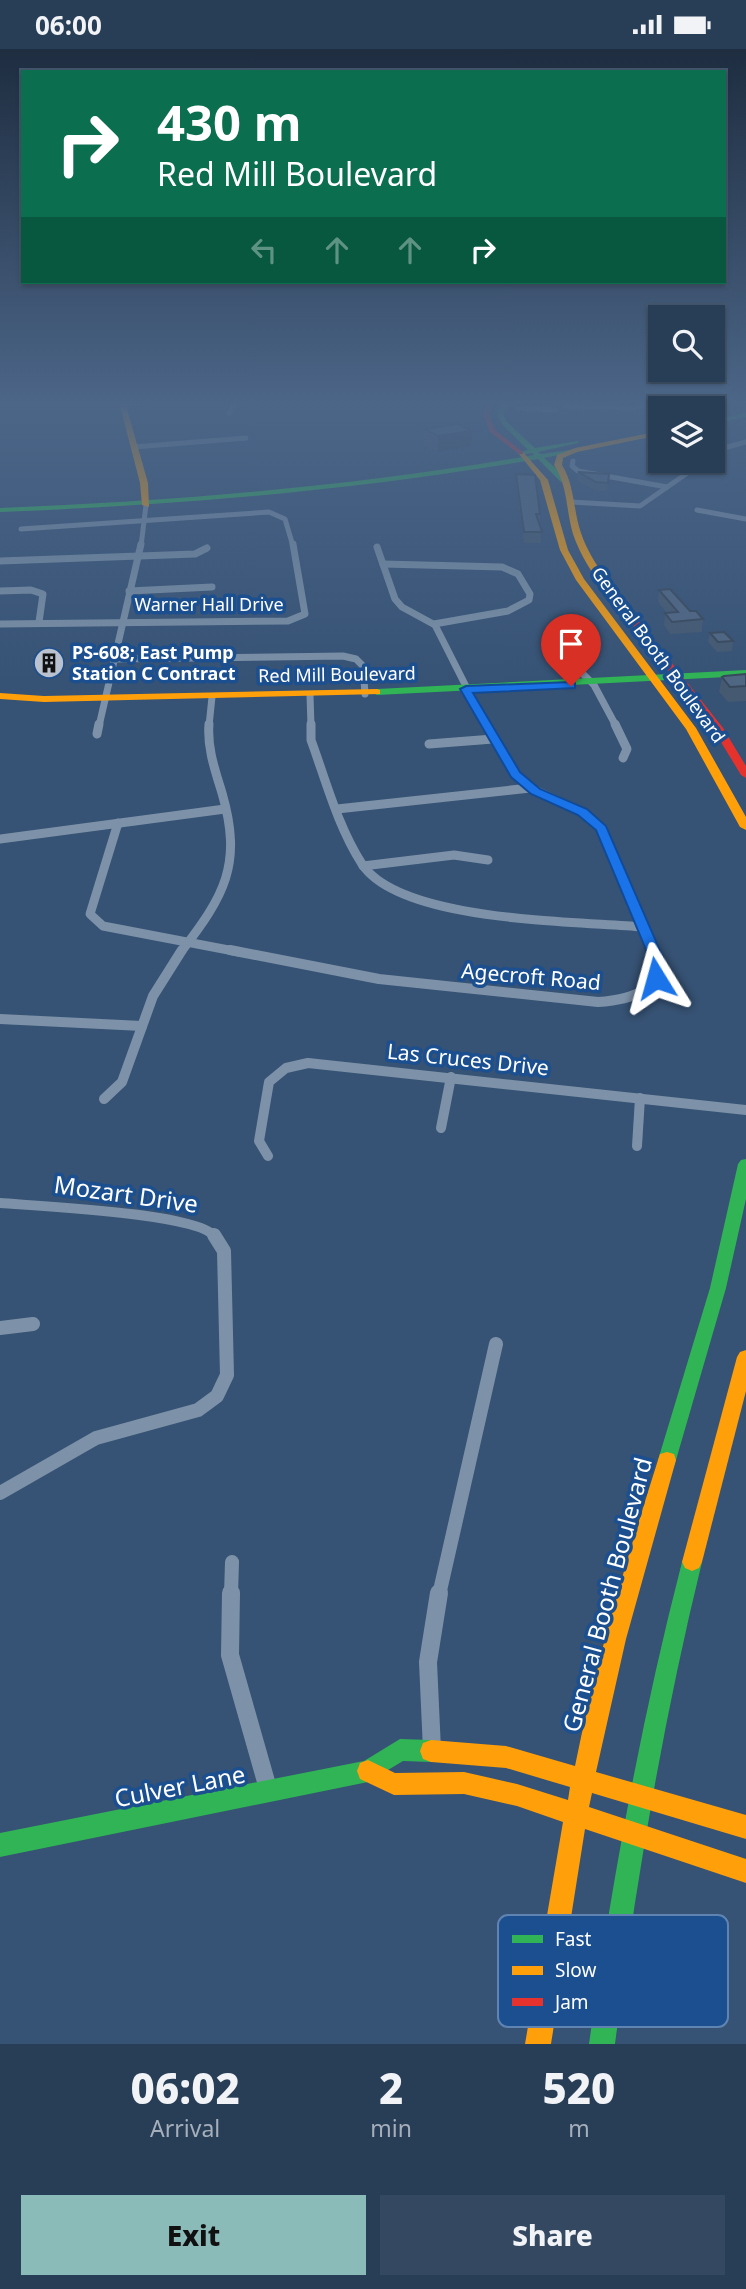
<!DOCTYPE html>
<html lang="en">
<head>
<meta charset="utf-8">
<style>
	:root { --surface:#283e57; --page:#344961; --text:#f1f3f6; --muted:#a5aeba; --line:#44576d; --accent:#8bbbb9 }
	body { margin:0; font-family:"Noto Sans",sans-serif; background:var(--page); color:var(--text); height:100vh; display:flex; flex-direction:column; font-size:26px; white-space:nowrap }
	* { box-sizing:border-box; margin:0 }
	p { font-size:23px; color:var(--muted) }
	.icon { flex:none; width:38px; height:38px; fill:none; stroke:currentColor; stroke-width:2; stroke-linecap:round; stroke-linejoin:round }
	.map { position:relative; height:1995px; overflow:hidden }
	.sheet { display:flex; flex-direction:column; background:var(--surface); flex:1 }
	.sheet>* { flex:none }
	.hud { position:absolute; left:21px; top:21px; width:705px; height:214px; border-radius:0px; box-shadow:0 2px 5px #0004,0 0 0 2px var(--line); background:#0b6e4f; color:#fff; overflow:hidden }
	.tools { position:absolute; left:648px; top:256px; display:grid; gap:14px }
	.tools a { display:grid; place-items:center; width:77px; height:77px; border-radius:0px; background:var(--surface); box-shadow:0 2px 5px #0004,0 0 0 2px var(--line); font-size:35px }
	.pin { position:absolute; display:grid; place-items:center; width:60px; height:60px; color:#fff; margin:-72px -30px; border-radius:50% 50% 50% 0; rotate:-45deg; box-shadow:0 0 7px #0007 }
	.pin .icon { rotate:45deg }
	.me { position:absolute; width:77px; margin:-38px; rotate:352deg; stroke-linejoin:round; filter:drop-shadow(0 0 5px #0008) }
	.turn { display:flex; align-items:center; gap:24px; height:147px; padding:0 21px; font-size:32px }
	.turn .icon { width:91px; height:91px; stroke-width:2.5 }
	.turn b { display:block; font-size:49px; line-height:60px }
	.lanes { display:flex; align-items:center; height:66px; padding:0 21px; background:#0003; justify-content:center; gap:35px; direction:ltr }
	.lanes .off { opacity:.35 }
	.eta { display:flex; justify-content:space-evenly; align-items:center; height:119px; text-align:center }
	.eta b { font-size:42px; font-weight:800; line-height:49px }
	.button { display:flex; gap:14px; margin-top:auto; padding:14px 21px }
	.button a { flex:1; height:80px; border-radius:0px; background:var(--accent); color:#111; font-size:28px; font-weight:800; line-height:80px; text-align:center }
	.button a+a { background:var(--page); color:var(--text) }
	.status { display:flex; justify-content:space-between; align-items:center; height:49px; padding:0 35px; background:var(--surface); direction:ltr }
	.status svg { height:19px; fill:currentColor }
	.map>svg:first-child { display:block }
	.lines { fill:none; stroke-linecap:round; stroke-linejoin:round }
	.street-far5 { stroke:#7d92a8; stroke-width:5 }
	.street-far4 { stroke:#7d92a8; stroke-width:7 }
	.street-far3 { stroke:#7d92a8; stroke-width:9 }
	.street-far2 { stroke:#7d92a8; stroke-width:10 }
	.street-far1 { stroke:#7d92a8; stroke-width:14 }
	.street { stroke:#7d92a8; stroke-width:18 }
	.fast { fill:#30b455; fill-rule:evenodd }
	.slow { fill:#ff9f0a; fill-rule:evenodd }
	.jam { fill:#e5322d; fill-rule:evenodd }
	.wall { fill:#455971 }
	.shaded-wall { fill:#38485c }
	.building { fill:#506783; stroke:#38485c; stroke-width:2 }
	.route { fill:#1a73e8; stroke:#114b97; stroke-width:2 }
	.labels { text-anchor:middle; stroke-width:7; stroke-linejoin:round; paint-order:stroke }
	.far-street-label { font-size:18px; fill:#fff; stroke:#1b4f8f }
	.far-poi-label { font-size:18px; font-weight:bold; fill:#fff; stroke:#1b4f8f; text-anchor:start }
	.street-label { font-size:21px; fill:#fff; stroke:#1b4f8f }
	.near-street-label { font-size:24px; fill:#fff; stroke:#1b4f8f }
	.key { fill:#1b4f8f; stroke:#5f84b1; stroke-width:2 }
	.key-label { font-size:19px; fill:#fff }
</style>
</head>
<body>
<div class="status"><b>06:00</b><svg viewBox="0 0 49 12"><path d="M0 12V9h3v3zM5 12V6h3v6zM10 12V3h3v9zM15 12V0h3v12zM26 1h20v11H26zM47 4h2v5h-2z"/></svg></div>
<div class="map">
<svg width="746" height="1995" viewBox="0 0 746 1995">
	<rect width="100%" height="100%" fill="#365274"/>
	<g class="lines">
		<!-- street-far5 -->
		<g class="street-far5">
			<polyline points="229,353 235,357 229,364"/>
			<polyline points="714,353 724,357"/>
			<polyline points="123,355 148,353"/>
			<polyline points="564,357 628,359 670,353"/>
			<polyline points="518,359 555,361"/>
			<polyline points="134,398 246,389"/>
			<polyline points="712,407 724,399 746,393"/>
			<polyline points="573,412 572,417 578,422 667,438"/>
			<polyline points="571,453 640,457 706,411"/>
			<polyline points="697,461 746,470"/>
			<polyline points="21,480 269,463 285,470 293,497"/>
			<polyline points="141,497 146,456"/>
		</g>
		<!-- street-far4 -->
		<g class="street-far4">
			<polyline points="377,498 395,550 402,558 435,576 486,677"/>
			<polyline points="0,512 195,505 207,499"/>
			<polyline points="383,515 502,518 518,525 530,545 529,551 508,562 434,575"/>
			<polyline points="0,542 31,541 43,545 39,573"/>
			<polyline points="129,542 212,538"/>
			<polyline points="0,575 288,572 305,565 293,495"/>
			<polyline points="564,606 594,636 616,677"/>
			<polyline points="113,610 343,607 356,610 363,617 365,645"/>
			<polyline points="310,646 311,677"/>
			<polyline points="99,677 141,495"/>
			<polyline points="209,677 212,648"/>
		</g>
		<!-- street-far3 -->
		<g class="street-far3">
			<path d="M311,675V691C326,732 338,778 362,815C400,873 575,872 642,878"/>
			<polyline points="485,675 510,718 530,739 583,763 601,779 654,903"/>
			<polyline points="615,675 627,700 623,709"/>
			<polyline points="97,685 99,675"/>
			<polyline points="429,695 493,690"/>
			<polyline points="337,760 530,739"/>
			<polyline points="118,774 90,865 103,877 239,903"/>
			<polyline points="0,790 225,760"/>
			<polyline points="363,817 454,806 488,811"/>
			<path d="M181,903C224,847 243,816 222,744C215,721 207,699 209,675"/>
		</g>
		<!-- street-far2 -->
		<g class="street-far2">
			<path d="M230,901L379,930L598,953C629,951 670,941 653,901"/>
			<polyline points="0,970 142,977"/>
			<polyline points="104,1050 122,1033 153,947 182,901"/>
			<polyline points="441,1079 451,1028"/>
			<polyline points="637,1097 640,1049"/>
			<polyline points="268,1107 259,1092 269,1033 286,1019 308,1014 746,1061"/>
			<path d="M0,1154C35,1157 200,1164 215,1188"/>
		</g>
		<!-- street-far1 -->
		<g class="street-far1">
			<polyline points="0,1279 33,1275"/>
			<polyline points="0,1444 96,1389 198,1361 217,1347 227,1326 224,1202 214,1186"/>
			<polyline points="231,1546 232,1513"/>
			<polyline points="439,1546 496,1295"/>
		</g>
		<!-- street -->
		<g class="street">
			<polyline points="231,1544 230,1606 269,1743"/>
			<polyline points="432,1701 428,1613 439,1544"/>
		</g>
		<!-- fast -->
		<g class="fast">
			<path d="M503,353H509L503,365L507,373L535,399L578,392V394L538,403L541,405L577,400V402L544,409L567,429V433H561L538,410C360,441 180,456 0,463V459C179,452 357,437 534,406L532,404L521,406L517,404L528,401L502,375L497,365Z"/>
			<polygon points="746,364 746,368 712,375 712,371"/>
			<polygon points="746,621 746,627 377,646 372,643 377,640"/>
			<polygon points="746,1110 746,1150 726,1239 676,1411 674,1417 667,1419 660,1417 658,1411 710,1239 738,1115 741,1111"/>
			<path d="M692,1504L699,1507L702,1513C663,1672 636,1833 615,1995H589C612,1832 641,1672 682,1513L685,1507Z"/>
			<polygon points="400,1690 431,1691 439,1694 442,1702 439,1710 431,1713 403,1712 368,1733 0,1808 0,1784 364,1712"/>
		</g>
		<!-- slow -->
		<g class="slow">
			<polygon points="119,353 125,353 148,434 149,458 142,456 140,434"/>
			<path d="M660,382V386L577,403L563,409L562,416C575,437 573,461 581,484C592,516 615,540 634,567L630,570L627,569C606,543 584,517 573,485C566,462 568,437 554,416L557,406L575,399Z"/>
			<polygon points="519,403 523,403 548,431 568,501 584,530 696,679 746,768 746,781 740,778 686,680 576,531 560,501 540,431 519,405"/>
			<polygon points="377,640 380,641 380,645 44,653 0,650 0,644 44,647"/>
			<polygon points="746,1301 746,1342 702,1513 699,1519 692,1522 685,1519 682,1513 737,1308 740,1303"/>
			<path d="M667,1403L674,1405L676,1411L626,1590L596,1723L746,1766V1790L592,1744L589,1758L746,1810V1834L585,1780L551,1995H525L563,1773L517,1757L464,1745L394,1746L360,1730L357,1722L360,1714L368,1711L395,1724L464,1723L517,1735L568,1751L570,1738L506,1719L431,1713L423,1710L420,1702L423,1694L431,1691L506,1697L575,1717C596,1613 626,1512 658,1411L660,1405Z"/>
		</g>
		<!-- jam -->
		<g class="jam">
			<polygon points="488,353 494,353 489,365 495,381 523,403 523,405 519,405 490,383 483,365"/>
			<polygon points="627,565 633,565 723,679 746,717 746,729 741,726 713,680 627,569"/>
		</g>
	</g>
	<!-- wall -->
	<g class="wall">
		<polygon points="425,380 471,397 438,403 424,396"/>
		<polygon points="578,423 609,425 607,442 596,442 578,432"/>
		<polygon points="516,425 540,465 541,494 524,494 516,435"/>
		<polygon points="659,541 703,570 702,583 670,585 664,576 665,564 667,564 658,553"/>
		<polygon points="710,584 733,592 732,602 717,603 708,593"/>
		<polygon points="746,625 746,652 728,653 719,643 722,628"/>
	</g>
	<!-- shaded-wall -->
	<polygon class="shaded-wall" points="472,382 471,397 438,403 438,387"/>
	<!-- building -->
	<g class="building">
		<polygon points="458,375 472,382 438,387 425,380"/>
		<polygon points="578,423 609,425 608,434 596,433"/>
		<polygon points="516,425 535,426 540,465 536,465 542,483 524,483"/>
		<polygon points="670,540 690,562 696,562 703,570 672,573 665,564 678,563 659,541"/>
		<polygon points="724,583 733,592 718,593 710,584"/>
		<polygon points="746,625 746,637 730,638 722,628 724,627"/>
	</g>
	<!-- sky -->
	<linearGradient id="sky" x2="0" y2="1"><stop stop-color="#1e2d40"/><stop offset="0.56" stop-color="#4c6688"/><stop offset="1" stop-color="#4c6688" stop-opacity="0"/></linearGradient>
	<rect width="746" height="632" fill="url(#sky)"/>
	<!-- route -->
	<polygon class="route" points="571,633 575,634 575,639 473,644 520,723 540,740 587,760 606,777 665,913 661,932 656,934 648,929 651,913 647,903 596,781 578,766 531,745 511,728 460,640 466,637"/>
	<!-- icons -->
	<defs>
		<g id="building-disc" transform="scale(1.575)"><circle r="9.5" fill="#b9c2ce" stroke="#1b4f8f"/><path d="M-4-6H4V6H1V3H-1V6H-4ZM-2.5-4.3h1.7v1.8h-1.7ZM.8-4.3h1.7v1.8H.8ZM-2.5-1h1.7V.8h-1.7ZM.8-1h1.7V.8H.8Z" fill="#111"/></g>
	</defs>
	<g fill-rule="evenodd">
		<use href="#building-disc" x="49" y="614"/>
	</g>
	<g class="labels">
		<!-- far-street labels -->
		<g class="far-street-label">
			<text x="209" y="562">Warner Hall Drive</text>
			<text transform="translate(658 606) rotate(54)" y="6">General Booth Boulevard</text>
			<text transform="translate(337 626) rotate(-1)" y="6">Red Mill Boulevard</text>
		</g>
		<!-- far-poi labels -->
		<g class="far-poi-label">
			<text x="72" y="610">PS-608; East Pump<tspan x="72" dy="21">Station C Contract</tspan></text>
		</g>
		<!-- street labels -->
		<g class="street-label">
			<text transform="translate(531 928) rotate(5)" y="7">Agecroft Road</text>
			<text transform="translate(468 1011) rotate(6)" y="7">Las Cruces Drive</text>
		</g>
		<!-- near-street labels -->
		<g class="near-street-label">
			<text transform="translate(126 1146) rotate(8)" y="8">Mozart Drive</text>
			<text transform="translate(608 1546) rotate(-75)" y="8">General Booth Boulevard</text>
			<text transform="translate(180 1738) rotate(-11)" y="8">Culver Lane</text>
		</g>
	</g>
	<!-- legend -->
	<rect x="498" y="1866" width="230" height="112" rx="10" class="key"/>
	<rect x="512" y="1886" width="31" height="8" fill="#30b455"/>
	<rect x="512" y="1917" width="31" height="9" fill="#ff9f0a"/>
	<rect x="512" y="1949" width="31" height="8" fill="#e5322d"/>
	<g class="key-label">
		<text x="555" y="1897">Fast</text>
		<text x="555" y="1928">Slow</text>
		<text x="555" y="1960">Jam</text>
	</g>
</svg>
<div class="tools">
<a><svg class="icon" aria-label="search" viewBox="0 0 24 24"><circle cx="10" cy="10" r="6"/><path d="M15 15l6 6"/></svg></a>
<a><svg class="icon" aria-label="layers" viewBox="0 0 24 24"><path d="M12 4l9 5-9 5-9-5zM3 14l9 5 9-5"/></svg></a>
</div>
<div class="pin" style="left:571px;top:637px;background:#d93025"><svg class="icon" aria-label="arrive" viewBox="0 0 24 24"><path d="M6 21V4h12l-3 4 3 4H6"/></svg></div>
<svg class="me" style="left:656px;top:929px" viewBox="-20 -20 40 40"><path d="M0-17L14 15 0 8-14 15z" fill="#1a73e8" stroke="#fff" stroke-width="4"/></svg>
<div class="hud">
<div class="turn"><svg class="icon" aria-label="right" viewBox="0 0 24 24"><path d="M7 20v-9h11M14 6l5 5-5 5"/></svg><div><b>430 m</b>Red Mill Boulevard</div></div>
<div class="lanes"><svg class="icon off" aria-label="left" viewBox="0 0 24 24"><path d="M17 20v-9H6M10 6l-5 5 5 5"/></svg><svg class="icon off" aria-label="ahead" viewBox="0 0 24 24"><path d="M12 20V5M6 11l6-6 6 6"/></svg><svg class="icon off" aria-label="ahead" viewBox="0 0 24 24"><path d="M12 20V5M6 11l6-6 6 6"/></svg><svg class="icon" aria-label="right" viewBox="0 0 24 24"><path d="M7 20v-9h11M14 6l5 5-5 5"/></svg></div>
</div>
</div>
<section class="sheet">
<div class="eta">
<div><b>06:02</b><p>Arrival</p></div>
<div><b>2</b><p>min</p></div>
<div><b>520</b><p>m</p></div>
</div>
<div class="button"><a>Exit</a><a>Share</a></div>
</section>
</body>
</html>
